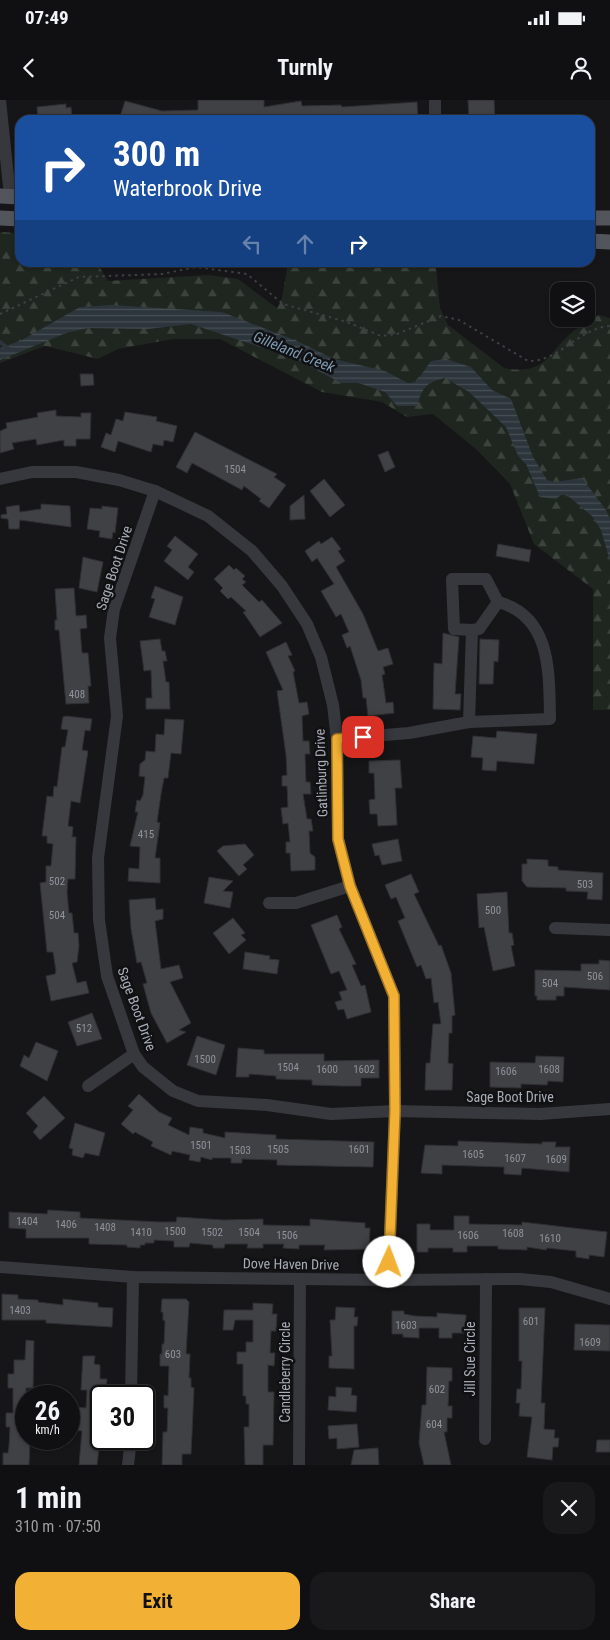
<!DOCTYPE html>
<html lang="en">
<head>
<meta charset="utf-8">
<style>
	:root { --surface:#101012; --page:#19191b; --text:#f1f3f6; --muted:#9c9d9f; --line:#303032; --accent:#f2b134 }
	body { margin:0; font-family:"Roboto Condensed",sans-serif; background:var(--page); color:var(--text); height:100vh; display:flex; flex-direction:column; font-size:19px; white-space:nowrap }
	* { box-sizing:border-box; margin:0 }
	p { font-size:16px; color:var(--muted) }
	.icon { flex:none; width:28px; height:28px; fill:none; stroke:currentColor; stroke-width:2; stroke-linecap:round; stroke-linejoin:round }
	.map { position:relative; height:1365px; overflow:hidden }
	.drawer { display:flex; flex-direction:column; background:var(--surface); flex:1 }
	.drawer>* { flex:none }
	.banner { position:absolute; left:15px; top:15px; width:580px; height:152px; border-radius:15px; box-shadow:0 1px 4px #0004,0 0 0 1px var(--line); background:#1a4fa0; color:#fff; overflow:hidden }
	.tools { position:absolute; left:550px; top:182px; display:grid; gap:10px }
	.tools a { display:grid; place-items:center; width:45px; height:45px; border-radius:10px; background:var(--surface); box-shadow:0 1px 4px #0004,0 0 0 1px var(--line); font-size:25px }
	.speed { position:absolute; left:15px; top:1285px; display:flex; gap:10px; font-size:25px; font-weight:700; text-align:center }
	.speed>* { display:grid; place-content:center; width:65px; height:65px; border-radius:50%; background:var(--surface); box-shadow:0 1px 4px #0004,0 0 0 1px var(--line); line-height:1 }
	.speed small { font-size:12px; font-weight:400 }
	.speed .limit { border:2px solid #111; border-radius:8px; background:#fff; color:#111 }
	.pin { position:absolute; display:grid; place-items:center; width:42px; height:42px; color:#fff; margin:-21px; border-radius:10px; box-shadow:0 2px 8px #0006 }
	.me { position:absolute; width:55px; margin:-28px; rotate:2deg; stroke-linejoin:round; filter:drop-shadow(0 0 4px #0008) }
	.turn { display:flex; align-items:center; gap:18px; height:105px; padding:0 15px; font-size:22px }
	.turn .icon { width:65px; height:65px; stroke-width:2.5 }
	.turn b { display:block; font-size:35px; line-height:42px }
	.lanes { display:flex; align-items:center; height:48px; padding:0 15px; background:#0003; justify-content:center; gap:25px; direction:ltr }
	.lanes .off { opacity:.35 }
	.round { display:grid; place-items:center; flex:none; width:52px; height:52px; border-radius:15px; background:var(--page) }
	.summary { display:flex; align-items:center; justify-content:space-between; height:85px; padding:0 15px }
	h1 { font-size:30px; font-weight:700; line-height:38px }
	.primary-button { display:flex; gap:10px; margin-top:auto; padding:10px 15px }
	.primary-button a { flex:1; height:58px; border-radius:15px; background:var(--accent); color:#111; font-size:20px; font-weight:700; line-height:58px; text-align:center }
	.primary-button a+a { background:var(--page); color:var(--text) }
	.status { display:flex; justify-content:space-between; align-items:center; height:35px; padding:0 25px; background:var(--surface); direction:ltr }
	.status svg { height:14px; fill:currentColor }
	header { display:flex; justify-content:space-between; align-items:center; height:65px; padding:0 15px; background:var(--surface); font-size:22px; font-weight:700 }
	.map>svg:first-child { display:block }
	.forest { fill:url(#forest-firs) }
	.water { fill:url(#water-rules) }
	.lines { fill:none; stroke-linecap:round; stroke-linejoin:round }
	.stream { stroke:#2c353c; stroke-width:4 }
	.building { fill:#404145; stroke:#303034 }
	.path { stroke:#3d3f44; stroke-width:2; stroke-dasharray:2.5 4; stroke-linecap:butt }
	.minor { stroke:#37383d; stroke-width:12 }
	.major { stroke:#53555c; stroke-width:15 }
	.route-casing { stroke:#9d7322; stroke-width:12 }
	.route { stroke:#f2b134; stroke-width:9 }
	.labels { text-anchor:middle; stroke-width:5; stroke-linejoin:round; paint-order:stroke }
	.number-label { font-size:11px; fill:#8e929b }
	.street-label { font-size:14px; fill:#a8adb8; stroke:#111113 }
	.water-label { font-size:15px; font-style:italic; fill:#7f9bb3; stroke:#111113 }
</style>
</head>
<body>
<div class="status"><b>07:49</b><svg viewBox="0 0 49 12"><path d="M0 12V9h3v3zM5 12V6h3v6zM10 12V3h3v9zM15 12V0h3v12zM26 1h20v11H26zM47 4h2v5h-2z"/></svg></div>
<header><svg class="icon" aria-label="back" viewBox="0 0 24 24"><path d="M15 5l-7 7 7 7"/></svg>Turnly<svg class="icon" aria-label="person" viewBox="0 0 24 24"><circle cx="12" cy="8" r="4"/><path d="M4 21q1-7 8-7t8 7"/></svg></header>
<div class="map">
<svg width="610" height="1365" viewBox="0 0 610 1365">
	<defs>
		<pattern id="forest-firs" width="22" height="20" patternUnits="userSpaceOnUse" patternTransform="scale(1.25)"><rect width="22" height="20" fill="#1e261f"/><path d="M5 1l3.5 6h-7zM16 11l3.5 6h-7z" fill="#3c433d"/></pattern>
		<pattern id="water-rules" width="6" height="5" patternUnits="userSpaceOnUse" patternTransform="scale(1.25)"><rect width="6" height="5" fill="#2c353c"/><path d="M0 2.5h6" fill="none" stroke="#485056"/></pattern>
	</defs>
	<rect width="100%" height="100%" fill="#161618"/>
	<!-- forest -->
	<path class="forest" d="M0,132L20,133V162L97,163L108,181L208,175L238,179L277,208L282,198L288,163H429L436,167L440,208L448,225L504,268C548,276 547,252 575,230C583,224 592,220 599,215L610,218V610H593V489L534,444L510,384L477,350L433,314L407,317L382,302L322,292L220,239H173L118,249L98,259L45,246L0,263Z"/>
	<!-- water -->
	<path class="water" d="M112,205L222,212L297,241L334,259L385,271L408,283L416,282L431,261L446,259L471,267L492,290L511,299L533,357L547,380L555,382L582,378L606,410L610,419V461L601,430L592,416L567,395H561L556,399L540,397L526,364L518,356L506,327L469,292L445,278C425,283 423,287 417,306H397L385,292L359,283H341L296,259L191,224L148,229L88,228L66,233L0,260V248L22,240L80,207Z"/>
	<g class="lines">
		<!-- stream -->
		<polyline class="stream" points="0,242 8,248"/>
	</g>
	<!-- building -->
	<g class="building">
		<polygon points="198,0 264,0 264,7 301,1 302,6 341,5 342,7 417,2 418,20 119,20 125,1 162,11 198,10"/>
		<polygon points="468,0 494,0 495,20 469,20"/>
		<polygon points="66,4 66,8 71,7 72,20 38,20 37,7"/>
		<polygon points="80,274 93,274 94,285 81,286"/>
		<polygon points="56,310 56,316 81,317 81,313 91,313 90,339 76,339 76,346 64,346 64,340 37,345 36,339 12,343 14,349 0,353 0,331 7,328 6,323 38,317 37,313"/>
		<polygon points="125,312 157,317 156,321 177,326 173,342 164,340 163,346 153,344 151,352 118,341 115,352 101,347 106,333 111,335 116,319 123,321"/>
		<polygon points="195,332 277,374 274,377 286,385 269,408 259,401 261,399 244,386 242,390 192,363 187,373 176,367"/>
		<polygon points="388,351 395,367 385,372 378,355"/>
		<polygon points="324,379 345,405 330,417 310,391"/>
		<polygon points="304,395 305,419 290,420 290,406"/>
		<polygon points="41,404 70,406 71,427 20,420 19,429 9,429 8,419 1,418 1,415 7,414 6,407 19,405 20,412 41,409"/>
		<polygon points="102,406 118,408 115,433 113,432 112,439 99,437 100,431 87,429 90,408 102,409"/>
		<polygon points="175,436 198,454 188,467 194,472 188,480 164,461 172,450 167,446"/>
		<polygon points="332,437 341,449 338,451 345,461 336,467 363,514 378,551 388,548 393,564 383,567 385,574 382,575 386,603 393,602 394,613 368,616 366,598 363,598 361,580 350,546 347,548 342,535 349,532 341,514 336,517 321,491 334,484 317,458 312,462 305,451 319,441 321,444"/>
		<polygon points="498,444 531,450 529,462 496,456"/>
		<polygon points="83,457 103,462 97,492 79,488"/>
		<polygon points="229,465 234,470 236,468 245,476 242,479 246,482 242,485 259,502 262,500 282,523 260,537 243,512 246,511 231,497 228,499 220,491 223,488 214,479"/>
		<polygon points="155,486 183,497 175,525 149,517 155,499 151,498"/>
		<polygon points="74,488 76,516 86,515 87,528 80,529 82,553 88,553 91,586 88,586 89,603 66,604 59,530 55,530 55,520 57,520 55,489"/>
		<polygon points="443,533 459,537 455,594 461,594 460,610 433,609 434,563 442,564"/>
		<polygon points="160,539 162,551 165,551 167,561 163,561 166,582 169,582 170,609 146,609 146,598 152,598 151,570 144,571 140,541"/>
		<polygon points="480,539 499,540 498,562 494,561 493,584 479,584"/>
		<polygon points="286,542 292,555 288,556 295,571 293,572 299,603 307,602 309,614 302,616 303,641 309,641 310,654 305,654 306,682 310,682 311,694 303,694 307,719 311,719 313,731 309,731 310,753 315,757 315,770 291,771 290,753 286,753 286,742 290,742 288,723 283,724 281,708 288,707 287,686 282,686 282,676 287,675 286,655 277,591 283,590 266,552"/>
		<polygon points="66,616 92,619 90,631 85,630 82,650 88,651 80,703 71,701 68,726 73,727 72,737 76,737 75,779 68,779 67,793 69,813 72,813 74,833 78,833 79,846 77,862 72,863 77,883 86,881 89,893 51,901 46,876 55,874 56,871 53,852 47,852 40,783 46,782 46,766 51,766 53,744 47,743 47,736 42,736 47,696 53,697 54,686 57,687 62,647 65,647 68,630 61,629 63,617"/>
		<polygon points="165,619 184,620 181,654 171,653 168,678 164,678 161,694 157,722 160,723 155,758 160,758 160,783 128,781 129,768 139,769 140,747 130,746 138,712 135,712 137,700 140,701 143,695 145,677 139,676 140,664 145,660 146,651 155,652 156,634 164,635"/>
		<polygon points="497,631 537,634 534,664 497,661 496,671 482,670 483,658 471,657 473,636 496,638"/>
		<polygon points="400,660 402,688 395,688 397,725 378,726 377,714 370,714 369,700 375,699 374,673 369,673 369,661"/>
		<polygon points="398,739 402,761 382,765 379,755 375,756 372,744"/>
		<polygon points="245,744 254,755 243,765 247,769 239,776 217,751 223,746"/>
		<polygon points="527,759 548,760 548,766 558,767 558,770 603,773 602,800 587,799 588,792 566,791 566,788 527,787 522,781 522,764 527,764"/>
		<polygon points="411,774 419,792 414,794 439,846 441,845 451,873 455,915 452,916 452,933 449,933 448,963 453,964 452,990 425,990 426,963 430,963 433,924 441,924 438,902 434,903 431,878 426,879 421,865 417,867 398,821 405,818 396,797 391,799 385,785"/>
		<polygon points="209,777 233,781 223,791 233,792 230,808 204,803"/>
		<polygon points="507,792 509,833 512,833 514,845 511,846 515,866 493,871 484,827 479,828 477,794"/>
		<polygon points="155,798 156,810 163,809 163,819 155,821 161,869 179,865 183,878 170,882 191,923 179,930 186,932 167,943 151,913 143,884 147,883 141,862 137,863 131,829 129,800"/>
		<polygon points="337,815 342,827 339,829 356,864 352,865 361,886 365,885 371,912 347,919 344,909 338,910 335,902 342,900 339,892 347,890 339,871 331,874 311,825"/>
		<polygon points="233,818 245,833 241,835 246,840 229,854 213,833"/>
		<polygon points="245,852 270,856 269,859 279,860 277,874 243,869"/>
		<polygon points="599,860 610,861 610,890 564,887 564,896 556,896 556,900 537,900 537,896 535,896 535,870 581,871 581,864 599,864"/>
		<polygon points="92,913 102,939 77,946 68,922"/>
		<polygon points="197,936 225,945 216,975 187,965"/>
		<polygon points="36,942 58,951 47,981 20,966 24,955 29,958"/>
		<polygon points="238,948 264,950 264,954 324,954 324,961 379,960 379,978 361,978 361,986 341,986 312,985 312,980 276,979 276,976 249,974 249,977 236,977"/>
		<polygon points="536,956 564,957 563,982 548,981 547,985 521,984 521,988 490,987 490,962 535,963"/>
		<polygon points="139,994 159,1012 172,1018 168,1025 189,1035 190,1027 203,1029 203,1033 225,1038 225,1032 276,1035 276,1039 374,1042 373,1067 277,1065 277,1060 242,1059 242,1063 231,1063 231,1058 212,1058 212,1060 201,1057 200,1062 189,1060 190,1055 172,1051 171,1055 151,1046 153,1042 135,1032 133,1034 121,1024 133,1010 128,1006"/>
		<polygon points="44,996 65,1018 40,1040 33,1032 38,1026 26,1013"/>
		<polygon points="75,1023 105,1033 99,1056 85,1053 83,1058 72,1055 73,1049 69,1048"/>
		<polygon points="458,1041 542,1044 542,1042 556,1042 555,1047 570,1047 569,1072 522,1068 521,1075 504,1074 504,1067 442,1065 442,1074 421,1073 425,1045 458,1046"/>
		<polygon points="48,1110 80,1112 80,1118 160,1122 176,1122 177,1117 224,1120 263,1119 263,1125 310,1126 310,1119 365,1123 365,1128 370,1128 369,1149 324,1150 325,1145 299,1145 299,1149 283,1148 284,1144 263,1144 263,1148 247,1148 248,1144 225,1144 224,1148 213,1148 213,1145 190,1143 189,1147 174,1147 174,1141 154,1140 154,1143 145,1143 145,1145 140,1145 140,1148 127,1147 127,1145 89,1144 89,1138 26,1138 26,1129 9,1128 9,1112 47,1114"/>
		<polygon points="454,1116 469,1116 469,1124 522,1125 522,1122 607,1132 604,1157 589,1155 589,1159 576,1157 576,1151 547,1148 546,1150 527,1147 527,1150 498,1149 498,1146 467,1146 467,1152 453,1152 453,1148 428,1148 428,1152 417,1152 417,1124 430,1124 430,1130 454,1130"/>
		<polygon points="2,1194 18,1195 18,1199 38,1200 38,1202 63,1205 63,1199 98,1203 98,1207 113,1208 112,1227 46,1223 46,1220 2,1220"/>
		<polygon points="162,1199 186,1199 189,1202 186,1254 190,1254 189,1278 191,1278 191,1287 194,1288 192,1334 191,1354 182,1354 182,1365 162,1365 163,1332 167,1332 168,1308 164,1308 164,1295 168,1296 169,1266 160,1266 160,1254 162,1254 162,1244 164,1244 165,1221 163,1220 163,1212 161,1212"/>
		<polygon points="253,1203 273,1204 272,1214 277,1214 276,1231 271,1231 270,1253 275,1253 274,1266 268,1265 268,1292 274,1292 273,1345 263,1345 263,1365 245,1365 244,1327 249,1327 249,1304 246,1304 246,1296 243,1296 243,1264 237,1264 237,1252 246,1252 246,1242 253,1242 253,1220 235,1220 233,1230 223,1230 224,1210 253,1210"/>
		<polygon points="336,1207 355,1208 354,1217 358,1217 357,1226 354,1226 354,1269 329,1268 329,1256 332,1256 330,1220 335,1220"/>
		<polygon points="519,1208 545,1208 541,1303 545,1303 544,1329 555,1330 554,1338 559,1338 558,1347 553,1347 552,1360 527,1357 532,1317 519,1316 520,1303 516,1303 517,1289 521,1289 522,1261 519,1261"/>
		<polygon points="392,1211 404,1211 404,1214 415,1216 437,1217 437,1213 466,1215 465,1233 452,1233 452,1238 439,1238 439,1228 419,1228 419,1238 403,1237 403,1234 392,1234"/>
		<polygon points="575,1224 610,1225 610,1251 574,1250"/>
		<polygon points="26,1240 34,1241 33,1288 26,1288 26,1343 30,1343 29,1365 3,1365 3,1353 8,1353 9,1346 10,1327 6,1327 6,1313 13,1313 13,1288 8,1288 8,1274 14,1274 14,1260 25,1260"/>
		<polygon points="83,1256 95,1256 94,1264 100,1265 100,1279 107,1279 106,1291 101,1291 101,1331 97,1365 79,1365 82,1331 74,1330 75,1307 86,1308 87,1290 81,1290"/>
		<polygon points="427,1267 452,1268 452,1281 449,1281 448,1306 452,1306 452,1318 447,1318 447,1332 444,1332 451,1365 424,1365 419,1343 422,1305 426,1305"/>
		<polygon points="336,1287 352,1288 351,1295 357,1296 356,1312 328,1310 329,1296 336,1297"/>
		<polygon points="357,1324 359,1347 337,1349 337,1338 329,1339 328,1326"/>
		<polygon points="597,1340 610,1340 610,1352 596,1352"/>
		<polygon points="378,1348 379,1365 351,1365 354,1350"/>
	</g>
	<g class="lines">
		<!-- path -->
		<path class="path" d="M0,214L79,177L162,174L196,167L247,174L283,204L347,222L381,236L397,234L441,216L459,220L528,261C559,262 579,228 610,226"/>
		<!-- minor -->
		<g class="minor">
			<polyline points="0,0 10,96"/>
			<polyline points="435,0 435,20"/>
			<polyline points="0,379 32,372 76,372 119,380 155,391 208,416 252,451 282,486 307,524 321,557 333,605 337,639 338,739 350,786 394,896 395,1011 388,1180"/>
			<polyline points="155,391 114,509 110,538 117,616 98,758 99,820 107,876 134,954 143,967 173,991 198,1001 267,1005 331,1014 395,1011 540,1014 610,1009"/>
			<polyline points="469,622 472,530 454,529 452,479 486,479 498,502 479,529 472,530"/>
			<path d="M337,639L409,633L469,622L550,619C549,574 552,516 498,502"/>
			<polyline points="269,803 296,803 350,786"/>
			<polyline points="555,828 610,830"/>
			<polyline points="88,986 134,954"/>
			<polyline points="0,1167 133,1177 388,1180 520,1179 551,1182 610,1199"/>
			<polyline points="131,1296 133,1177"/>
			<polyline points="485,1339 486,1179"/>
			<polyline points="128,1365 131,1339"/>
			<polyline points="299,1365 300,1179"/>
		</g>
		<!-- major -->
		<g class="major">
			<polyline points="0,96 20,97"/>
			<polyline points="0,118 20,119"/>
			<polyline points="590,118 610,118"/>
			<polyline points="590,141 610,142"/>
		</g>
	</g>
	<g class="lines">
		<!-- route casing -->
		<g class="route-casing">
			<polyline id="route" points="363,637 337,639 338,739 350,786 394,896 395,1011 389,1162"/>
		</g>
		<!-- route -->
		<use href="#route" class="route"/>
	</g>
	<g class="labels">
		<!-- number labels -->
		<g class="number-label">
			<text x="235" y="373">1504</text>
			<text x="77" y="598">408</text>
			<text x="146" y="738">415</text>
			<text x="57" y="785">502</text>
			<text x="585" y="788">503</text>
			<text x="493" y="814">500</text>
			<text x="57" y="819">504</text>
			<text x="595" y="880">506</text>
			<text x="550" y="887">504</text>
			<text x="84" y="932">512</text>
			<text x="205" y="963">1500</text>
			<text x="288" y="971">1504</text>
			<text x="327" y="973">1600</text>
			<text x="364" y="973">1602</text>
			<text x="549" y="973">1608</text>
			<text x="506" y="975">1606</text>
			<text x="201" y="1049">1501</text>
			<text x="278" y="1053">1505</text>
			<text x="359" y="1053">1601</text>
			<text x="240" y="1054">1503</text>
			<text x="473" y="1058">1605</text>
			<text x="515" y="1062">1607</text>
			<text x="556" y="1063">1609</text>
			<text x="27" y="1125">1404</text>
			<text x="66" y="1128">1406</text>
			<text x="105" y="1131">1408</text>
			<text x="175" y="1135">1500</text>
			<text x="141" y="1136">1410</text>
			<text x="212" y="1136">1502</text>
			<text x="249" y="1136">1504</text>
			<text x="513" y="1137">1608</text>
			<text x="287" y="1139">1506</text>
			<text x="468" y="1139">1606</text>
			<text x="550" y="1142">1610</text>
			<text x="20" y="1214">1403</text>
			<text x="531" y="1225">601</text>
			<text x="406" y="1229">1603</text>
			<text x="590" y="1246">1609</text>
			<text x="173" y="1258">603</text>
			<text x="437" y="1293">602</text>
			<text x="434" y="1328">604</text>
		</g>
		<!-- street labels -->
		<g class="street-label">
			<text transform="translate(114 468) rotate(-72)" y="5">Sage Boot Drive</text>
			<text transform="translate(321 673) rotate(-92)" y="5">Gatlinburg Drive</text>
			<text transform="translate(137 909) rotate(70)" y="5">Sage Boot Drive</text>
			<text x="510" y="1002">Sage Boot Drive</text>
			<text transform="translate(291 1164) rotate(1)" y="5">Dove Haven Drive</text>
			<text transform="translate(470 1259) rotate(-90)" y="5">Jill Sue Circle</text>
			<text transform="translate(285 1272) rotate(-90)" y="5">Candleberry Circle</text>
		</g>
		<!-- water labels -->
		<g class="water-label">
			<text transform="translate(294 252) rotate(22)" y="5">Gilleland Creek</text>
		</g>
	</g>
</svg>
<div class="tools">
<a><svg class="icon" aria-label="layers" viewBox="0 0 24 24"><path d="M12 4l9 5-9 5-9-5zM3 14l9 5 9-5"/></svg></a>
</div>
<div class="speed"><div>26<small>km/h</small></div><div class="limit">30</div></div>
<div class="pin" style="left:363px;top:637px;background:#d93025"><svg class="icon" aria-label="arrive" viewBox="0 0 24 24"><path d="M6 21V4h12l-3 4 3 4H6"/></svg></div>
<svg class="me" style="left:389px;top:1162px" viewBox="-20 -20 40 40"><circle r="19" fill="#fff"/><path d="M0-13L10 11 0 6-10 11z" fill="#f2b134"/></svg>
<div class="banner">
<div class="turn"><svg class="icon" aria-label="right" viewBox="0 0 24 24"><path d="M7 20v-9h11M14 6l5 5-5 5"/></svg><div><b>300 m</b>Waterbrook Drive</div></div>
<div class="lanes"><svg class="icon off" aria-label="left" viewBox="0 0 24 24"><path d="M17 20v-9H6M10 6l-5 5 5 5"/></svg><svg class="icon off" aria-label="ahead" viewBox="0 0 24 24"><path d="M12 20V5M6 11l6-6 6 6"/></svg><svg class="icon" aria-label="right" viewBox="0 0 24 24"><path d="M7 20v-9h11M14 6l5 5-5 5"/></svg></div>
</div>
</div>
<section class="drawer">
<div class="summary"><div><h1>1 min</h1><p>310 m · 07:50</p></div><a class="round"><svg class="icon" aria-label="close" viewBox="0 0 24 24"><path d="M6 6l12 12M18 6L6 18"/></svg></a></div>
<div class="primary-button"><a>Exit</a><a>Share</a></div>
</section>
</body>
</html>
